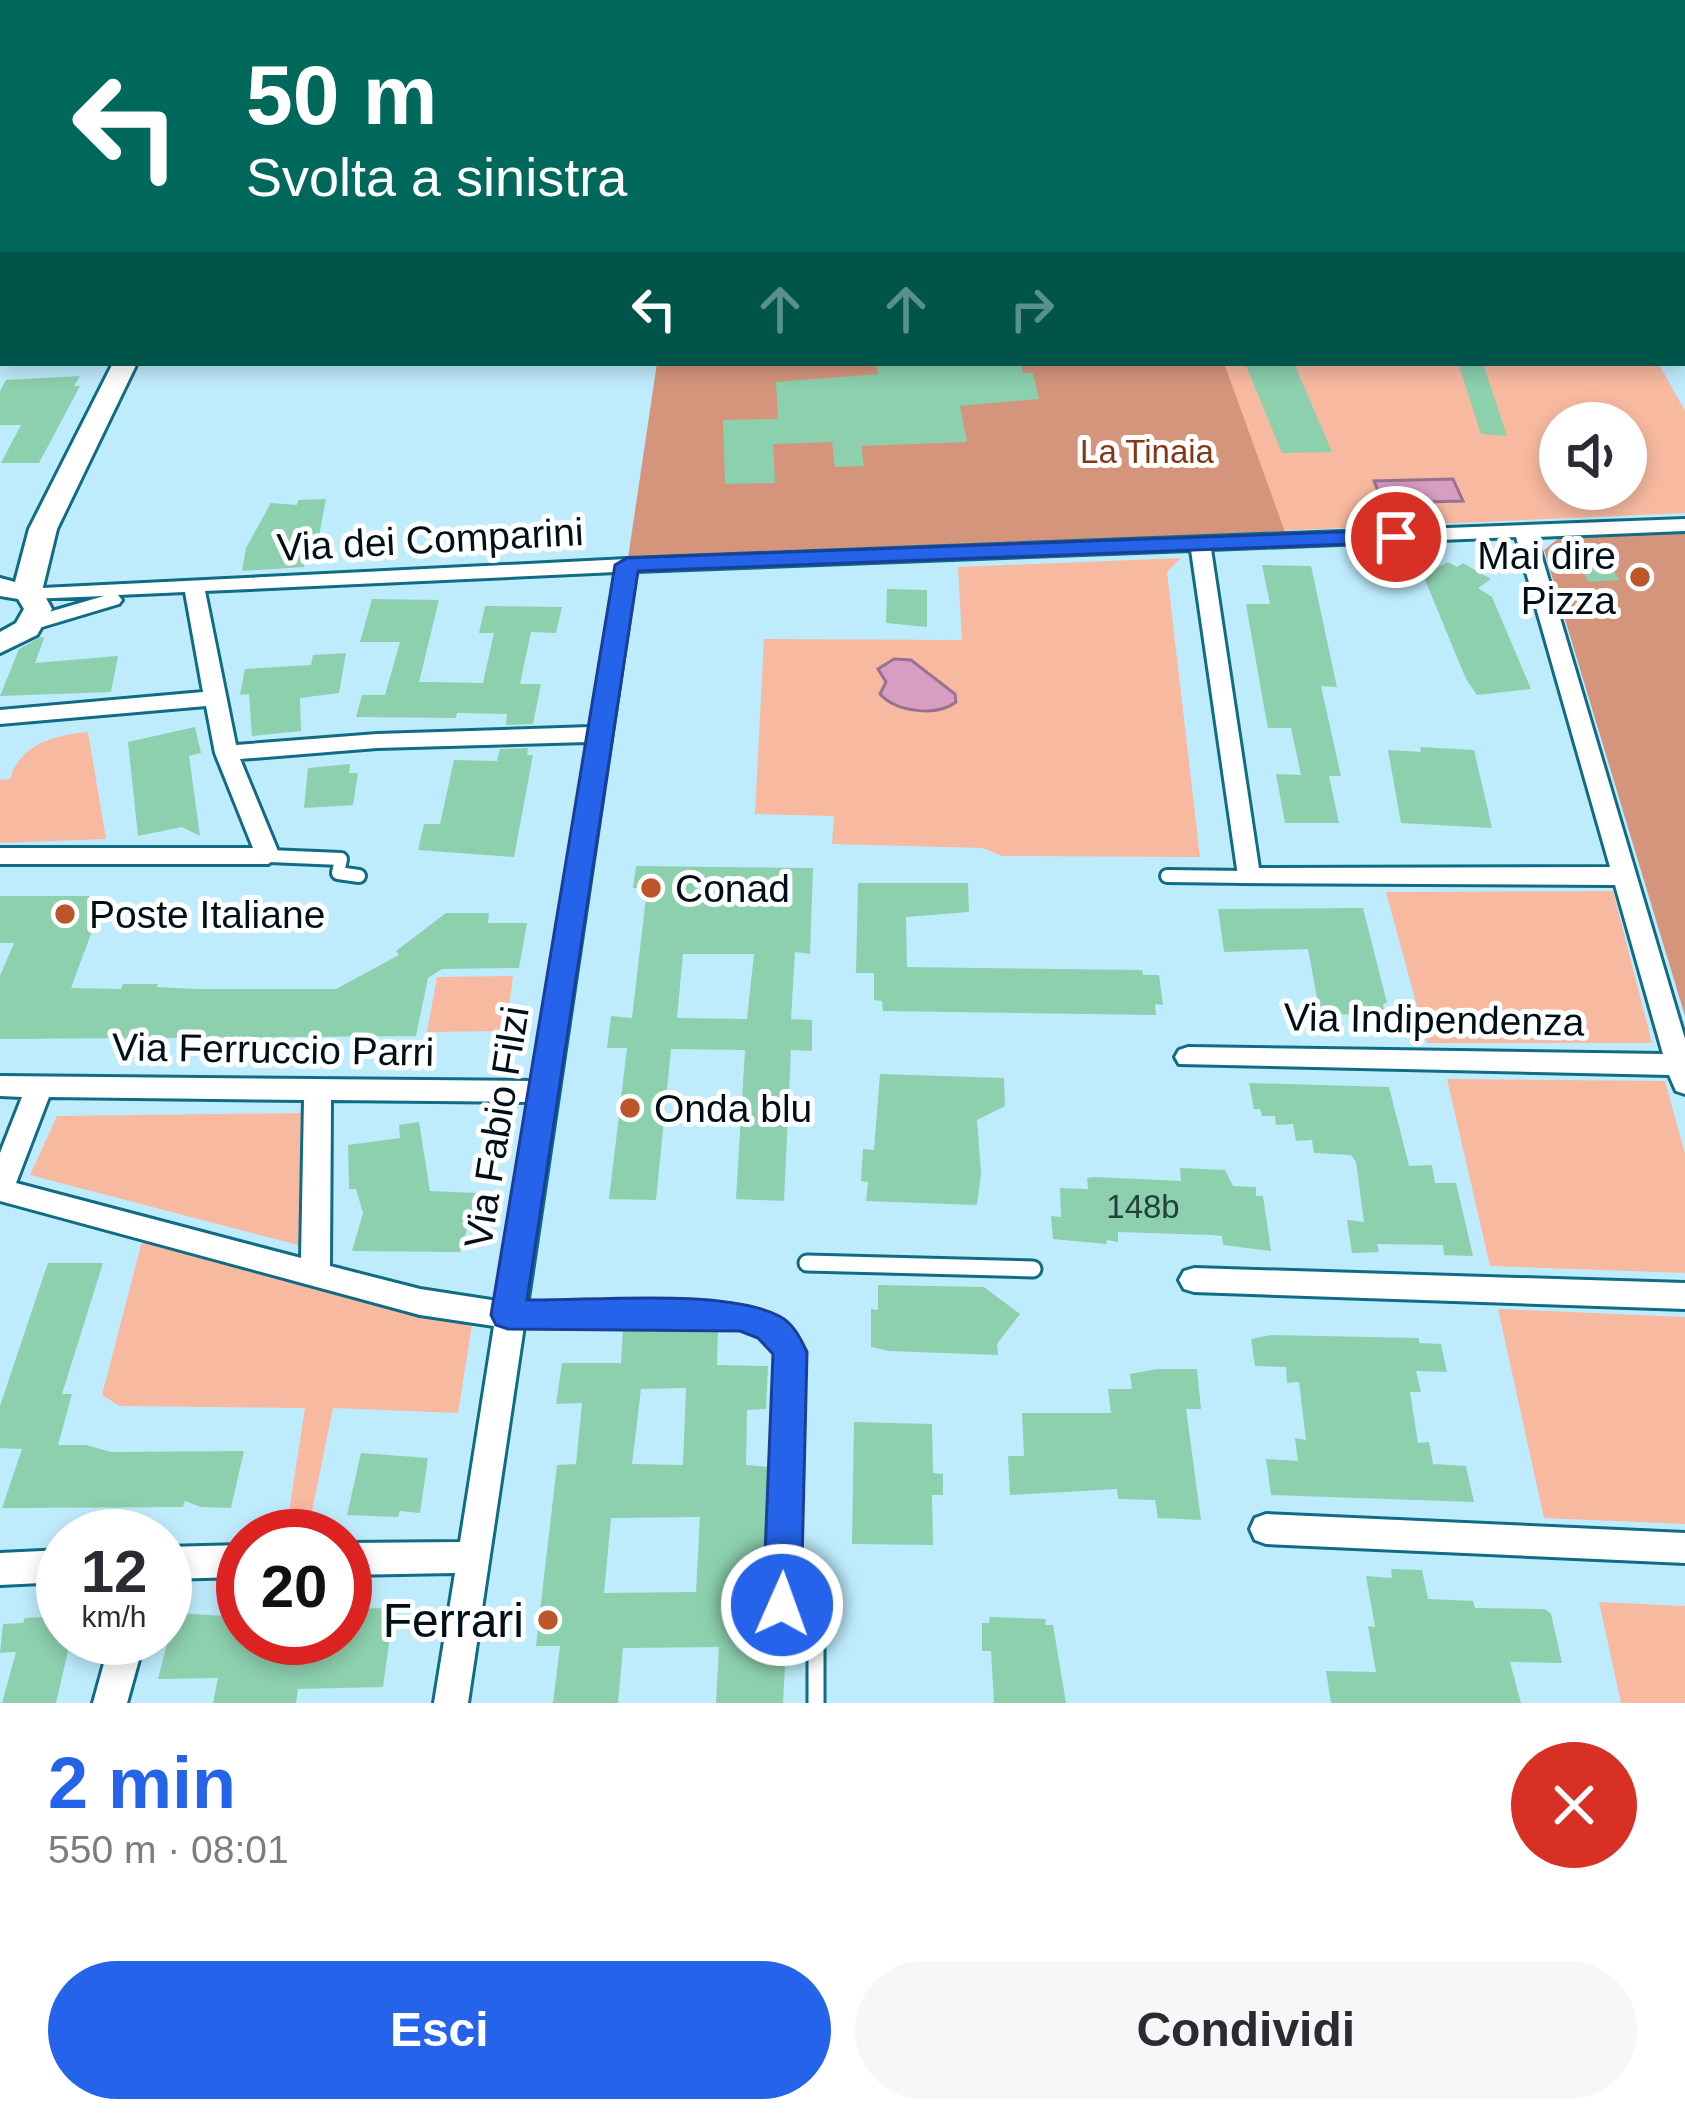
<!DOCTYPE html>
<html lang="it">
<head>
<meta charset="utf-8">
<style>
	:root { --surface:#fff; --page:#f7f7f7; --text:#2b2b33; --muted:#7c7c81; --accent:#2563eb }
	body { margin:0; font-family:Helvetica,sans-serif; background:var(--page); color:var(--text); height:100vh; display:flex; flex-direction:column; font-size:45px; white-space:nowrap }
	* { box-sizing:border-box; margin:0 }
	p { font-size:39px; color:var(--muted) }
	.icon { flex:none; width:66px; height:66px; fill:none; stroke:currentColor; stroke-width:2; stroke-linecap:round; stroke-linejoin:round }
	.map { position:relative; height:1703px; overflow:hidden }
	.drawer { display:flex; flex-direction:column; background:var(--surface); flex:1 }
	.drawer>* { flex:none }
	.top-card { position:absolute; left:0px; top:0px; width:1686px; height:366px; box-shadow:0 6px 18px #0003; background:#00695c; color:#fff; overflow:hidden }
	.buttons { position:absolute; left:1539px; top:402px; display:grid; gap:24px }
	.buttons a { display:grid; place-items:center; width:108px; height:108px; border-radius:50%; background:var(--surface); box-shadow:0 6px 18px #0003; font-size:60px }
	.speed { position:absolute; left:36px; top:1509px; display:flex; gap:24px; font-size:60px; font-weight:700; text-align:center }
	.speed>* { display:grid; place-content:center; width:156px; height:156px; border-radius:50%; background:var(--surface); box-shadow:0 6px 18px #0003; line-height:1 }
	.speed small { font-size:30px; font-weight:400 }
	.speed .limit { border:18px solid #d22; background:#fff; color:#111 }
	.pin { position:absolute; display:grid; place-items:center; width:102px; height:102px; color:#fff; margin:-51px; border:6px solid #fff; border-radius:50%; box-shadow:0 3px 12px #0007 }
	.me { position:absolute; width:132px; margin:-66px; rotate:2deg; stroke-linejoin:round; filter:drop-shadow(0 0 9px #0008) }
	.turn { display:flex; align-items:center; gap:42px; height:252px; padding:0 48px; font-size:54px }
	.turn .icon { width:156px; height:156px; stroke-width:2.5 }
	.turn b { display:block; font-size:84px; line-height:102px }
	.lanes { display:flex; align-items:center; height:114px; padding:0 48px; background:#0003; justify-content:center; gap:60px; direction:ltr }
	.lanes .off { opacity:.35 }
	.round { display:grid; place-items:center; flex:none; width:126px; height:126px; border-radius:63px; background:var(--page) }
	.overview { display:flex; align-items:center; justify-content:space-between; height:204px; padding:0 48px }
	h1 { font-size:72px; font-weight:700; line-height:90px; color:var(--accent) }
	.action { display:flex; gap:24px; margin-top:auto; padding:24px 48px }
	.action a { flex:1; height:138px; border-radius:72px; background:var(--accent); color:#fff; font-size:48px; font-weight:700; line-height:138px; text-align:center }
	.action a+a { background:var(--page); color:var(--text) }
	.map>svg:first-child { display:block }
	.green { fill:#f8b9a1; fill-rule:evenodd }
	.forest { fill:#d5957d }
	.water { fill:#d89dc2; stroke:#97738f; stroke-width:3 }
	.building { fill:#8cd0ae; fill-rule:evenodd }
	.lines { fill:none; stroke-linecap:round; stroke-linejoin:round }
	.lane-far2-casing { stroke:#0f6c84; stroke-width:12 }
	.lane-far1-casing { stroke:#0f6c84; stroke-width:18 }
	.lane-casing { stroke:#0f6c84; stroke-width:21 }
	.street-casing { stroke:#0f6c84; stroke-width:6 }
	.secondary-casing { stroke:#0f6c84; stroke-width:6 }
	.lane-far2 { stroke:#fff; stroke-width:8 }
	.lane-far1 { stroke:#fff; stroke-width:12 }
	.lane { stroke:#fff; stroke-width:15 }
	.street { fill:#fff; fill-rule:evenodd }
	.secondary { fill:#fff; fill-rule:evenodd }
	.route { fill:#2563eb; stroke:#184099; stroke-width:3 }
	.poi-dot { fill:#bc562a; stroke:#fff; stroke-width:4.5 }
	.labels { text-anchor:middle; stroke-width:10; stroke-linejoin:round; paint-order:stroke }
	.far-park-label { font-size:33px; fill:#843716; stroke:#fff }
	.number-label { font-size:33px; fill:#23403e }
	.street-label { font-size:39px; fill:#001018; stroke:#fff }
	.poi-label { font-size:39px; fill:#001018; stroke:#fff; text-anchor:start }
	.near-poi-label { font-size:48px; fill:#001018; stroke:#fff; text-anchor:end }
</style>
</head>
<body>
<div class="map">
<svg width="1685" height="1703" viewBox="0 0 1685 1703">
	<rect width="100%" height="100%" fill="#bfecfd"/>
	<!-- green -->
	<g class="green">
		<polygon points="320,0 947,0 318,3"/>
		<path d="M1128,363H1658L1685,411V513L889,548L898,488ZM1560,423H1626V489H1560Z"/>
		<polygon points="1181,558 1167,572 1200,857 1002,856 983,848 832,844 834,816 755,814 764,639 962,640 958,567"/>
		<path d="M88,732L106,839L0,843V780L10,779C20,744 55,735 88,732Z"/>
		<polygon points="1613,891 1652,1043 1427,1043 1386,892"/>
		<polygon points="513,976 506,1031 427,1032 437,977"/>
		<polygon points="1447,1079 1665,1081 1685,1154 1685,1273 1490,1266"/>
		<polygon points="308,1113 302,1246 30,1175 57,1116"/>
		<polygon points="147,1239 473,1319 458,1413 333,1408 309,1526 287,1525 305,1408 120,1406 102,1395 141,1245"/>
		<polygon points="1498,1309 1685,1317 1685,1524 1544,1518"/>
		<polygon points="1599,1602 1685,1606 1685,1703 1621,1703"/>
	</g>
	<!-- forest -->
	<g class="forest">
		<polygon points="657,363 1224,363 1285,532 628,558"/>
		<polygon points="1685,529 1685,1016 1544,550 1559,538"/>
	</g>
	<!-- water -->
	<g class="water">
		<polygon points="1453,479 1463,501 1383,503 1374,481"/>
		<path d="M894,659L911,660L955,694L956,702C937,717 896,712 880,694L886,682L878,669Z"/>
	</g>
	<!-- building -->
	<g class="building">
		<polygon points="876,363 1021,363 1023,373 1033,373 1039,399 960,406 967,442 861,446 864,466 835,467 832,442 773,444 775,483 725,484 723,420 778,419 776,382 878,374"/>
		<polygon points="1245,363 1294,363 1332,452 1282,453"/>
		<polygon points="1458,363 1483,363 1507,436 1481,434"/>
		<polygon points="80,376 74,386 80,386 39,463 1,463 21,425 0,425 0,391 6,380"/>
		<polygon points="326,499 315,557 305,558 304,567 242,571 246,548 271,503 297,505 298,500"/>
		<polygon points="1575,555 1606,555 1619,580 1588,582"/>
		<polygon points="1448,562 1457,567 1463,563 1491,579 1478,588 1492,597 1531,689 1477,695 1466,679 1423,575"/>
		<polygon points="1262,565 1311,566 1337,687 1321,686 1341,776 1329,776 1339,823 1285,823 1276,774 1301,775 1291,728 1268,728 1264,707 1246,604 1270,604"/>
		<polygon points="887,589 927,590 927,627 886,623"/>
		<polygon points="372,599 439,600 419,682 428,682 483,683 494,633 479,633 485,606 562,607 556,633 531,632 520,684 541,684 533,724 506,725 507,714 457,713 456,718 356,717 362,695 385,695 400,642 360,642"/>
		<polygon points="41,637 44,638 35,663 118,656 111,692 0,696 19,649"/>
		<polygon points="346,653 339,693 300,698 301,731 252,736 249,694 240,695 245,669 311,665 313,655"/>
		<polygon points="195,727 201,753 189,756 200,836 182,827 138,836 128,742"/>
		<polygon points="1420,747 1474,750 1492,828 1401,823 1388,750 1421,752"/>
		<polygon points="528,748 527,755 533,755 514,857 418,850 424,824 440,824 454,760 497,761 500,749"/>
		<polygon points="350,764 349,773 358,773 353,805 304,808 308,768"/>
		<path d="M636,866L813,868L810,954L795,952L791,1019L812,1020V1051L791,1050L784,1201L736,1199L745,1050L671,1049L656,1200L609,1199L627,1048H607L611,1016L632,1018L647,888H633ZM683,954H754L747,1019L677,1018Z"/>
		<polygon points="858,883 968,883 969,912 906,917 907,967 1142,970 1143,975 1159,975 1163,1005 1155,1004 1156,1015 883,1011 882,1001 874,1000 874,973 856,973"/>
		<polygon points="0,896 105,896 71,988 121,989 123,984 158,984 157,987 196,989 336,989 399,955 396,951 446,913 489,913 488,923 527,923 519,968 442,969 428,978 416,1036 0,1039 0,976 14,943 0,943"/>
		<polygon points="1363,908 1387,1003 1383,1004 1385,1015 1320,1014 1308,949 1224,952 1218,909"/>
		<polygon points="880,1074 1004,1078 1005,1106 977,1120 981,1173 977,1205 866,1201 868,1182 861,1181 863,1149 874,1150"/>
		<polygon points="1249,1083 1389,1087 1409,1166 1432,1165 1435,1183 1456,1183 1473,1256 1444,1255 1443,1245 1377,1244 1379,1252 1352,1253 1347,1220 1364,1222 1356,1162 1351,1155 1314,1153 1312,1140 1296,1141 1293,1124 1276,1125 1275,1116 1262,1116 1260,1109 1254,1109"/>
		<polygon points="419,1122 430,1191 478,1193 460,1252 352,1251 363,1213 356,1189 349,1189 348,1145 400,1138 399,1125"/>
		<polygon points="1180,1168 1225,1170 1233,1186 1256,1187 1256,1196 1263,1196 1271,1251 1223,1245 1222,1236 1211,1235 1118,1232 1118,1242 1107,1240 1106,1244 1053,1239 1051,1216 1061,1217 1060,1188 1088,1189 1087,1178 1094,1177 1181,1181"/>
		<polygon points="48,1263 103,1263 62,1394 72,1394 58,1445 86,1445 111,1452 244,1451 231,1508 201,1507 185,1501 183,1507 2,1508 22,1449 0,1448 0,1406"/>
		<polygon points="878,1285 984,1287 1020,1314 997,1344 998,1355 889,1351 871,1347 871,1309 878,1310"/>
		<path d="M623,1328H718L717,1365L768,1366L766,1409L747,1410L746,1465L771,1467L766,1648L786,1647L783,1703H716L719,1647L623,1648L618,1703H553L560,1646H536L557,1465L576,1464L582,1403L556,1404L562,1363H621ZM686,1388L683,1465L632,1464L641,1389ZM700,1517L696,1592L604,1593L611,1518Z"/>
		<polygon points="1271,1335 1419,1338 1419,1343 1441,1344 1447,1372 1416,1371 1421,1392 1410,1392 1418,1443 1429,1442 1433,1464 1466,1466 1474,1502 1271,1495 1266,1459 1298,1461 1295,1438 1306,1440 1299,1382 1287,1383 1286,1367 1255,1366 1251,1339"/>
		<polygon points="1157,1369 1197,1369 1201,1409 1186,1409 1201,1520 1158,1518 1155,1500 1118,1499 1117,1489 1010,1495 1008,1456 1024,1456 1022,1413 1111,1413 1108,1389 1132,1389 1130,1374"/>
		<polygon points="854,1422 932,1424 933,1473 943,1474 943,1495 932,1495 933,1545 852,1544"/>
		<polygon points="361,1453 428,1458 420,1513 400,1511 398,1517 347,1515"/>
		<polygon points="1391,1569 1422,1570 1428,1599 1473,1601 1475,1608 1545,1609 1551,1614 1562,1663 1510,1662 1521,1703 1331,1703 1326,1671 1376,1672 1368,1626 1375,1627 1366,1576 1392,1578"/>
		<polygon points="394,1608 383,1687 298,1689 296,1703 213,1703 218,1678 158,1679 175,1613 243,1617 243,1638 345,1638 345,1609"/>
		<polygon points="63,1616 58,1638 71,1638 56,1703 2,1703 16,1652 0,1653 3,1624 23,1623 25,1618"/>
		<polygon points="990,1617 1046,1619 1045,1625 1053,1625 1066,1703 994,1703 991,1651 982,1651 982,1623 989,1623"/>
	</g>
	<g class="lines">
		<!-- lane-far2 casing -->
		<g class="lane-far2-casing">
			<polyline id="lane-far2" points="1149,0 1153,3"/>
		</g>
		<!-- lane-far1 casing -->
		<g class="lane-far1-casing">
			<g id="lane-far1">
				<polyline points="269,856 341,859 338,873 359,876"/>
				<polyline points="1167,876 1248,877"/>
			</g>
		</g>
		<!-- lane casing -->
		<g class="lane-casing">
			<g id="lane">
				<polyline points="807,1263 1033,1269"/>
				<path d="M511,1315L741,1316C762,1324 777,1333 790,1352L782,1605L816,1639V1703"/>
			</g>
		</g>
		<!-- street casing -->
		<g class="street-casing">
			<g id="street">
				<polygon points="163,0 311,0 312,1 166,3"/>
				<rect x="0" y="46" width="3" height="8"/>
				<path d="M1685,519V531L1536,537L1685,1039V1094L1676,1091L1669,1075L1179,1064L1175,1057L1179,1050L1188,1047L1663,1054L1615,885L1239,883L1191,550L636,571L468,1703H434L455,1573L345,1575V1543L460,1542L494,1326L420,1315L0,1201V1153L22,1097L0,1096V1076L534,1081L588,742L377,748L240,759L280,856L268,864H0V848H253L215,753L206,706L0,724V710L203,692L185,592L118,595L122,600L119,604L32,630L21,624L25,619L104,596L29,599L22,597L19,593L22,589L627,559ZM1516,537L1610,867L1259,868L1211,549ZM616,572L591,727L377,734L236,745L205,591ZM49,1097L304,1100L301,1258L16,1183ZM331,1100L530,1102L498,1301L420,1289L330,1266Z"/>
				<polygon points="1194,1268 1685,1283 1685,1309 1194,1292 1184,1289 1179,1280 1184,1271"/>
				<polygon points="1266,1514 1685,1533 1685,1563 1266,1544 1255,1540 1250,1529 1255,1518"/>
				<polygon points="243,1545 243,1577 165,1579 165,1547"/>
				<polygon points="63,1550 63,1582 0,1585 0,1553"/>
				<polygon points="111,1638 145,1638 127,1703 93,1703"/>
			</g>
		</g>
		<!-- secondary casing -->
		<g class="secondary-casing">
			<g id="secondary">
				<polygon points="1516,0 1534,0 1535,3 1517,3"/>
				<rect x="1683" y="275" width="2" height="18"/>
				<polygon points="113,363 137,363 57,529 42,591 52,609 37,635 0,653 0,632 16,623 24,609 18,599 0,596 0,578 15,582 29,529"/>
			</g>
		</g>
		<!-- lane-far2 -->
		<use href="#lane-far2" class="lane-far2"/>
		<!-- lane-far1 -->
		<use href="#lane-far1" class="lane-far1"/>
		<!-- lane -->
		<use href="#lane" class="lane"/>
		<!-- street -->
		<use href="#street" class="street"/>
		<!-- secondary -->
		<use href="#secondary" class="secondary"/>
	</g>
	<!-- route -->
	<path class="route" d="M1396,530L1404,532V542L638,571L527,1300C592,1301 724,1288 779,1316C793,1323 800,1337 807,1352L801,1605L796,1618L782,1623L769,1618L763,1605L773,1354L758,1338L740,1331L508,1329L496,1325L491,1315L615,565L627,558Z"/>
	<!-- markers -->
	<g class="poi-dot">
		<circle cx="1640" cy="577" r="12"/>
		<circle cx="651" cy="888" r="12"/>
		<circle cx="65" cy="914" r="12"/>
		<circle cx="630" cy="1108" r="12"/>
		<circle cx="548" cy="1620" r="12"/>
	</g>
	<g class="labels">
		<!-- far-park labels -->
		<g class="far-park-label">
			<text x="1147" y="463">La Tinaia</text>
		</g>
		<!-- number labels -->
		<g class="number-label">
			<text x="1143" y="1218">148b</text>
		</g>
		<!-- street labels -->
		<g class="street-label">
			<text transform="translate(430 539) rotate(-3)" y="14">Via dei Comparini</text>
			<text transform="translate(1434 1019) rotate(1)" y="14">Via Indipendenza</text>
			<text transform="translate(273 1049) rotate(1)" y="14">Via Ferruccio Parri</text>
			<text transform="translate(496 1127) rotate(-81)" y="14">Via Fabio Filzi</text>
		</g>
		<!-- poi labels -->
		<g class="poi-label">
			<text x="1616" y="569" text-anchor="end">Mai dire<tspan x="1616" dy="45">Pizza</tspan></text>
			<text x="675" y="902">Conad</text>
			<text x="89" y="928">Poste Italiane</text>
			<text x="654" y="1122">Onda blu</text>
		</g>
		<!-- near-poi labels -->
		<g class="near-poi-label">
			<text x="524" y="1637">Ferrari</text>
		</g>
	</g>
</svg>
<div class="buttons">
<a><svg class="icon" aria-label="sound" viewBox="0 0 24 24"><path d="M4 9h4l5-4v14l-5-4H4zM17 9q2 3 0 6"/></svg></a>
</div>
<div class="speed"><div>12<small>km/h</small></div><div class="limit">20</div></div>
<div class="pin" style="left:1396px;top:537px;background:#d93025"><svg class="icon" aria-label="arrive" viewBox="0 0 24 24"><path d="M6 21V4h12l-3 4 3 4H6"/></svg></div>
<svg class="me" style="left:782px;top:1605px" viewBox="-20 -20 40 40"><circle r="17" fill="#2563eb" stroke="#fff" stroke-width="3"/><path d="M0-11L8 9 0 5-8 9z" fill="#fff"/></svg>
<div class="top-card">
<div class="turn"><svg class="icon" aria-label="left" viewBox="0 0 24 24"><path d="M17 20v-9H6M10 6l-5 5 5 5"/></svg><div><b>50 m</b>Svolta a sinistra</div></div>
<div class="lanes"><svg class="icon" aria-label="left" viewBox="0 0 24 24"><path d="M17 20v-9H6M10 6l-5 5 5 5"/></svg><svg class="icon off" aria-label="ahead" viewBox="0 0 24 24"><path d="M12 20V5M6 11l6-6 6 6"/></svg><svg class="icon off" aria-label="ahead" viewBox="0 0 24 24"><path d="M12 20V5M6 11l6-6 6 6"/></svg><svg class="icon off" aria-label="right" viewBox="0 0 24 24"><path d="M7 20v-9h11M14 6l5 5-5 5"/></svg></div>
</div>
</div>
<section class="drawer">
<div class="overview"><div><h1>2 min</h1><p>550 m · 08:01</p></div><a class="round" style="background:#d93025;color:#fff"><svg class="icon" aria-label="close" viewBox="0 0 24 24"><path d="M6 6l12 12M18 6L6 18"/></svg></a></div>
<div class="action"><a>Esci</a><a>Condividi</a></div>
</section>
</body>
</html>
